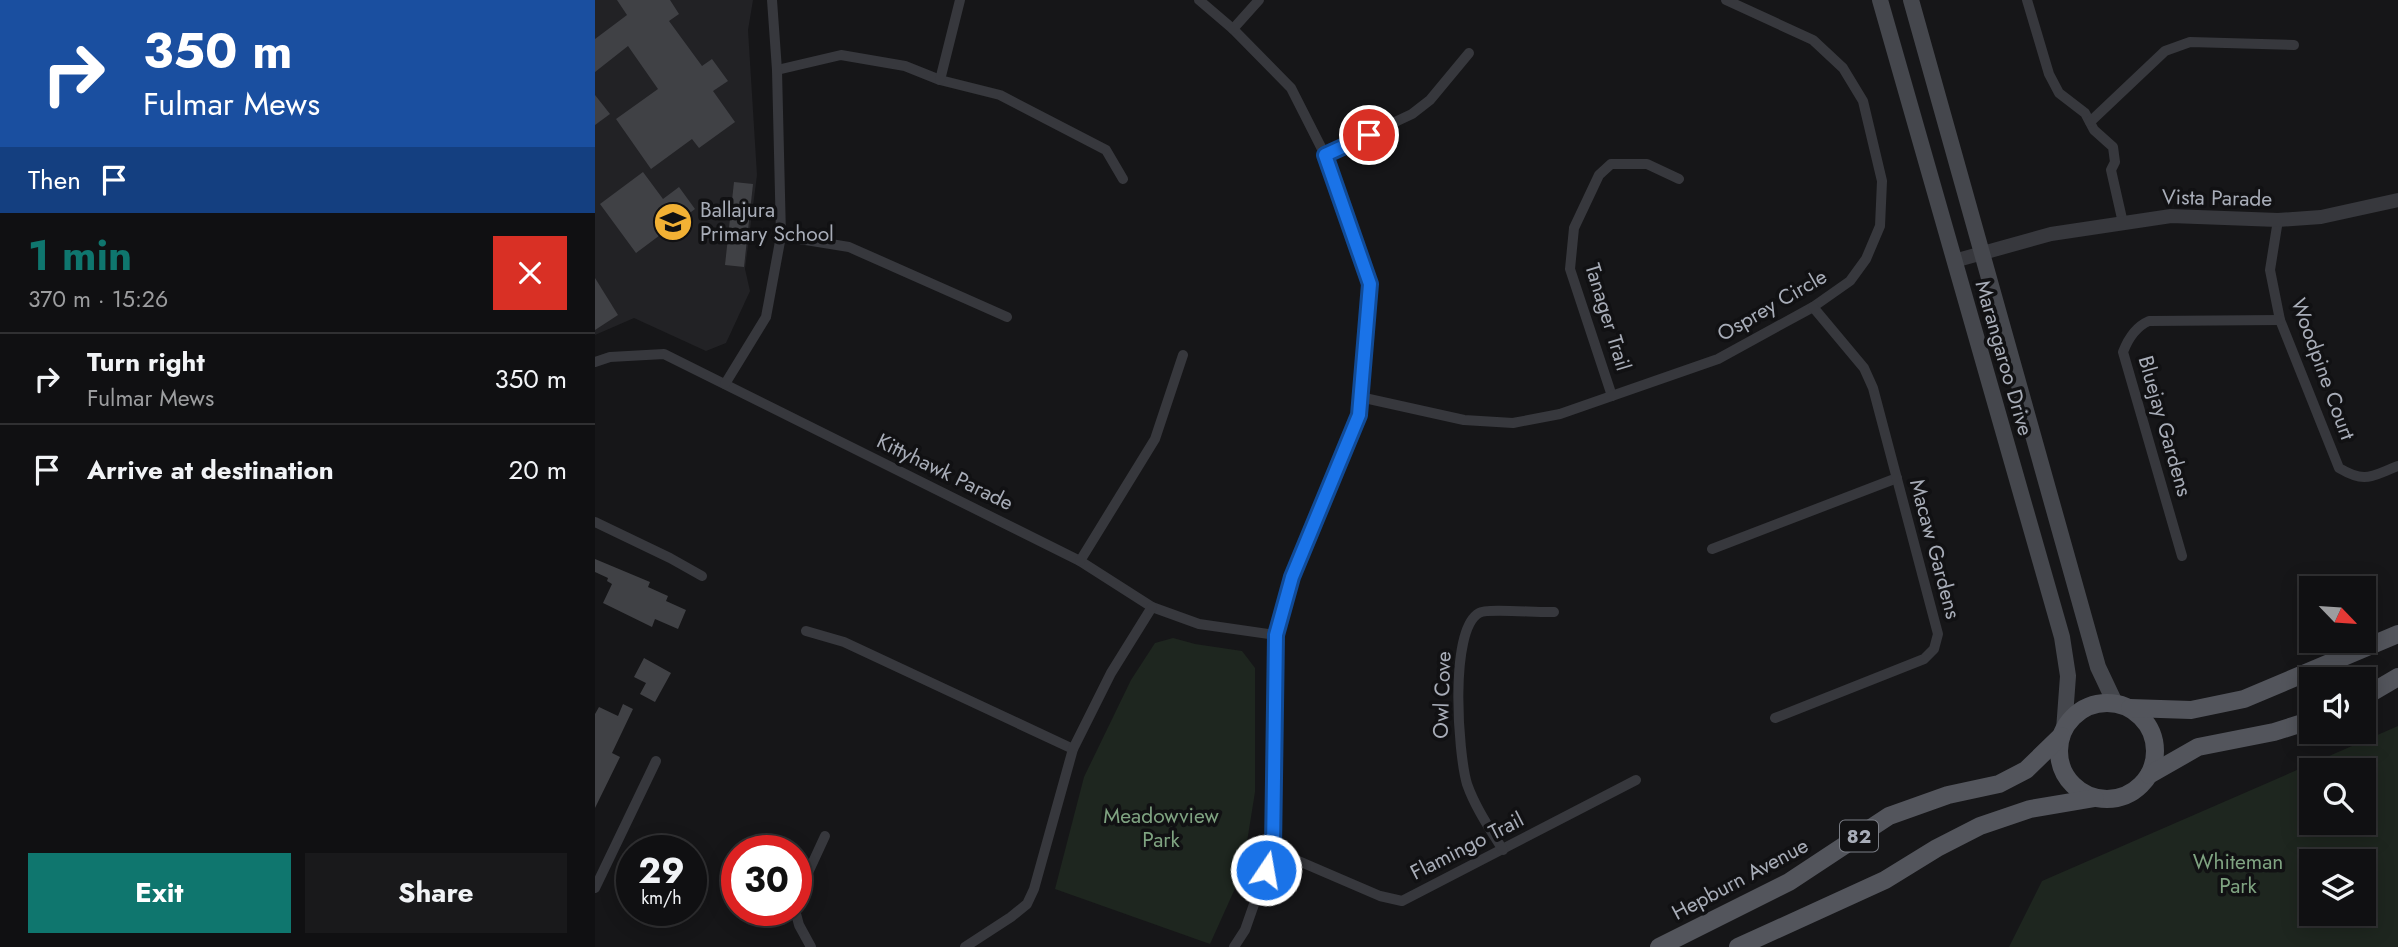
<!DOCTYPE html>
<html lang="en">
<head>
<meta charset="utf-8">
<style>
	:root { --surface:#101012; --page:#19191b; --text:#f1f3f6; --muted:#9c9d9f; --line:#303032; --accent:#0f766e }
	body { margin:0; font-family:Jost,sans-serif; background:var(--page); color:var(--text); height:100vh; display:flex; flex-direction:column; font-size:26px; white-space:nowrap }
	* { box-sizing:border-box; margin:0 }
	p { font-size:23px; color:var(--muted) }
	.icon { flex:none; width:38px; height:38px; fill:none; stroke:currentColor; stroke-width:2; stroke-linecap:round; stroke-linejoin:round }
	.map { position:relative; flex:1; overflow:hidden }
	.panel { display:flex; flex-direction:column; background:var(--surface); width:595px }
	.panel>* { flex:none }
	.top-card { background:#1a4fa0; color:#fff; overflow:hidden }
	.needle { width:46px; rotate:115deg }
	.buttons { position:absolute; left:1704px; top:576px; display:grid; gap:14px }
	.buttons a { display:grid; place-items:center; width:77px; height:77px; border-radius:0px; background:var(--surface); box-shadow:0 4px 18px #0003,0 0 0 2px var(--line); font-size:35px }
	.speed { position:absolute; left:21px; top:835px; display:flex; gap:14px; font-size:35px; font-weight:700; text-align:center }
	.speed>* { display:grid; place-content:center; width:91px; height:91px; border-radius:50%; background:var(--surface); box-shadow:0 4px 18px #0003,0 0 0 2px var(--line); line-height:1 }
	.speed small { font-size:18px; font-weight:400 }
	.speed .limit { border:10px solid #d22; background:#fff; color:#111 }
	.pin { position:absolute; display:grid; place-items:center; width:60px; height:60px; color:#fff; margin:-30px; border:4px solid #fff; border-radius:50%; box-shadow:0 2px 7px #0007 }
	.me { position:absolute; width:77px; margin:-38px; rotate:12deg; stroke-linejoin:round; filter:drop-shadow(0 0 5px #0008) }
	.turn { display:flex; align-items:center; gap:24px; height:147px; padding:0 28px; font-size:32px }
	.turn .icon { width:91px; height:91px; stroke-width:2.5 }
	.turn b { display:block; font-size:49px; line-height:60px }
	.then { display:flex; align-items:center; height:66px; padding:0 28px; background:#0003; gap:14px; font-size:26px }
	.round { display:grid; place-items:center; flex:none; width:74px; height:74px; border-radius:0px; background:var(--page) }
	.head { display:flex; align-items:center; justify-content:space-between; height:119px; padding:0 28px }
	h1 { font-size:42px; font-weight:700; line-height:52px; color:var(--accent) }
	.cta { display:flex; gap:14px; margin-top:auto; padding:14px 28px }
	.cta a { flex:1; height:80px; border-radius:0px; background:var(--accent); color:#fff; font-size:28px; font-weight:700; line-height:80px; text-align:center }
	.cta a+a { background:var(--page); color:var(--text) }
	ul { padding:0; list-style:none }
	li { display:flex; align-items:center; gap:21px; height:91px; padding:0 28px; border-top:2px solid var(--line) }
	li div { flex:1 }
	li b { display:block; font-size:26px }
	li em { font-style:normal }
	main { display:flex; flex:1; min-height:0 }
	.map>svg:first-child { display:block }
	.built { fill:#222225 }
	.green { fill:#1e261f; fill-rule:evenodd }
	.building { fill:#404145 }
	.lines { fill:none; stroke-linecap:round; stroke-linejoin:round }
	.minor { stroke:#37383d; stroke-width:10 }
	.tertiary { stroke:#37383d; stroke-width:14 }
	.secondary { stroke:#45474d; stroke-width:16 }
	.primary { stroke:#53555c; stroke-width:18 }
	.route-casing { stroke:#114b97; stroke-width:18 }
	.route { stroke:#1a73e8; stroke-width:12 }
	.labels { text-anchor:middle; stroke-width:7; stroke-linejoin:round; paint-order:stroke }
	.shield { fill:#111113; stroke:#7b7e86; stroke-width:2 }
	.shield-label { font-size:19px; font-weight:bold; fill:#a8adb8 }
	.street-label { font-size:21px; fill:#a8adb8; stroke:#111113 }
	.poi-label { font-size:21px; fill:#a8adb8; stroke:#111113; text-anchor:start }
	.park-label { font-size:21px; fill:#7fa381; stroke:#111113 }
</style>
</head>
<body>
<main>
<section class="panel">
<div class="top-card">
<div class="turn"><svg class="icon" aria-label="right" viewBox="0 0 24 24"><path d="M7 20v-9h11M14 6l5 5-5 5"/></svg><div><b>350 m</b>Fulmar Mews</div></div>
<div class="then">Then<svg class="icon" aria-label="arrive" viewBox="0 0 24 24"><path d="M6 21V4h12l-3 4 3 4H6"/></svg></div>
</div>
<div class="head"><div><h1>1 min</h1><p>370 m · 15:26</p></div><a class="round" style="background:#d93025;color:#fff"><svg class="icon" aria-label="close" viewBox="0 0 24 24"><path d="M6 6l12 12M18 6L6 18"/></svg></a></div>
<ul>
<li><svg class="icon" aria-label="right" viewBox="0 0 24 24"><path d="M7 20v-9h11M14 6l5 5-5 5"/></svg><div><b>Turn right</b><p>Fulmar Mews</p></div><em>350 m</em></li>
<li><svg class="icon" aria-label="arrive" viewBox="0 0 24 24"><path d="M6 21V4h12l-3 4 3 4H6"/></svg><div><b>Arrive at destination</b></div><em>20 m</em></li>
</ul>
<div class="cta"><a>Exit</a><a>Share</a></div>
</section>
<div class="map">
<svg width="1803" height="947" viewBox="0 0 1803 947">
	<rect width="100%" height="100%" fill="#161618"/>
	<!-- built -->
	<polygon class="built" points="0,0 158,0 153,30 162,175 150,269 155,291 131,343 111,351 39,318 0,335"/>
	<!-- green -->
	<g class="green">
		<polygon points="578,638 600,644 647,651 660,668 660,792 647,873 615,944 460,889 489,777 536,680 560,643"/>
		<path d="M1803,726V947H1414L1447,881ZM1717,770H1769V822H1717ZM1717,861H1769V914H1717Z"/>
	</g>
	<!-- building -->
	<g class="building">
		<polygon points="22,0 75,0 84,14 74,21 107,66 117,59 133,81 118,91 140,122 104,148 97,139 56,169 21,119 63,89 33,46 0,72 0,39 32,15"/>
		<polygon points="0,95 15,114 0,125"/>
		<polygon points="48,172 68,199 84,187 100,209 41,253 5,204"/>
		<polygon points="139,182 158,184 149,267 130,265"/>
		<polygon points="0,278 23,315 0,330"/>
		<polygon points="0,559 55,582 53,587 73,596 71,601 91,610 83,629 60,619 57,627 8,603 17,584 12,581 13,578 0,572"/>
		<polygon points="49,658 76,673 60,702 45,694 51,683 39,677"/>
		<polygon points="28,704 38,709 17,753 25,757 0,808 0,714 4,707 23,716"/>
	</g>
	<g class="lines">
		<!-- minor -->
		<g class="minor">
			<polyline points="604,0 638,29 696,88 730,155 775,284 764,415 697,577 681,635 678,850 650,930 639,947"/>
			<polyline points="1432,0 1454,74 1464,93 1490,113 1499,130 1518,147 1520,162 1516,170 1528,223"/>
			<polyline points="638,29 664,0"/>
			<polyline points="182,70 246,55 310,66 345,80 405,95 511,150 528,179"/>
			<polyline points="345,80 365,0"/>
			<polyline points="1495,122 1570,51 1595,42 1699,45"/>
			<polyline points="730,155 817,114 835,100 874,53"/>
			<path d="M1683,220L1675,270L1685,320L1744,468C1771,484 1776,476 1803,466"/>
			<polyline points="186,236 254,247 412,317"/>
			<polyline points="0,362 15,357 69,354 485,561 557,607 604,624 681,635"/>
			<polyline points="130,384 171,317 186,236 182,70 177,0"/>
			<polyline points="1017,396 975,269 979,228 1004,175 1016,164 1052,164 1084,179"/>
			<polyline points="765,397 869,420 918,423 965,414 1123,359 1218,307 1255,281 1271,259 1285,226 1287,181 1268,101 1248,68 1218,40 1131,0"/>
			<polyline points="0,522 75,558 107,576"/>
			<polyline points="1117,549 1302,478"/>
			<path d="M1587,556L1528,352C1533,339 1540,327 1554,321L1685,320"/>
			<polyline points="485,561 560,439 588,355"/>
			<polyline points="211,631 249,642 478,749"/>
			<polyline points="1180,718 1329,659 1339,649 1343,634 1278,388 1269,368 1218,307"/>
			<polyline points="678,850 785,896 807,901 1041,780"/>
			<path d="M908,850C895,829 880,807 872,784C863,753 854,630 884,613C892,608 944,613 959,612"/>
			<polyline points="0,888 61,761"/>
			<polyline points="201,904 206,888 230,836"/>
			<polyline points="200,910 204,925 216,947"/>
			<polyline points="370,947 416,917 432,904 439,889 478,749 516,673 557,607"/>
		</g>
		<!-- tertiary -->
		<polyline class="tertiary" points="1359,261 1456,234 1576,216 1683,220 1726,217 1803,200"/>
		<!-- secondary -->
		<g class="secondary">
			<polyline points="1285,0 1467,637 1473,676 1469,730"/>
			<polyline points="1316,0 1503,667 1520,703"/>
		</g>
		<!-- primary -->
		<g class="primary">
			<polyline points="1769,697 1803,677"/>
			<circle cx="1512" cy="751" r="48"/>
			<polyline points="1535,708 1596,710 1649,699 1803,634"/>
			<polyline points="1554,775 1603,747 1679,732 1717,720"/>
			<polyline points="1064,947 1194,882 1294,816 1353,795 1404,784 1431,770 1466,736"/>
			<polyline points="1143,947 1290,880 1342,848 1385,826 1435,809 1500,798"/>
		</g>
	</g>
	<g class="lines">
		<!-- route casing -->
		<g class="route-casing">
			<polyline id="route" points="671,870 678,850 681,635 697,577 764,415 775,284 730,155 774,135"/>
		</g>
		<!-- route -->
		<use href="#route" class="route"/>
	</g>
	<!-- icons -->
	<defs>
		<g id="school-disc" transform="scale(2.0125)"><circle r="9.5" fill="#f2b134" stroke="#111113"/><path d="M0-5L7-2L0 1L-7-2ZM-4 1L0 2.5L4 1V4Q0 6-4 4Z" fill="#111"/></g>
	</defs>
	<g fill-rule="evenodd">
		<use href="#school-disc" x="78" y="222"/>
	</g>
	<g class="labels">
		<!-- shield labels -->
		<rect class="shield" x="1245" y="820.5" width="38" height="31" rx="5"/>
		<g class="shield-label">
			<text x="1264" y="843">82</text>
		</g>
		<!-- street labels -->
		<g class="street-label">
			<text transform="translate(1622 198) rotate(1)" y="7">Vista Parade</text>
			<text transform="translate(1177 305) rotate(-30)" y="7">Osprey Circle</text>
			<text transform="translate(1013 317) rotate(73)" y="7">Tanager Trail</text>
			<text transform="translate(1409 358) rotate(74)" y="7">Marangaroo Drive</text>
			<text transform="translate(1728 369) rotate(70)" y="7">Woodpine Court</text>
			<text transform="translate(1570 426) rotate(74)" y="7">Bluejay Gardens</text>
			<text transform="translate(350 472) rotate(26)" y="7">Kittyhawk Parade</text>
			<text transform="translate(1340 549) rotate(75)" y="7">Macaw Gardens</text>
			<text transform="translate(847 695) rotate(-88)" y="7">Owl Cove</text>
			<text transform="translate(872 846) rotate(-27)" y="7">Flamingo Trail</text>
			<text transform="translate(1145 879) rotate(-28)" y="7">Hepburn Avenue</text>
		</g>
		<!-- poi labels -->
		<g class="poi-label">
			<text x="105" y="217">Ballajura<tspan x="105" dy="24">Primary School</tspan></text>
		</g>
		<!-- park labels -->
		<g class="park-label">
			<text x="566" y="823">Meadowview<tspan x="566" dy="24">Park</tspan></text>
			<text x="1643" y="869">Whiteman<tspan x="1643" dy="24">Park</tspan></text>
		</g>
	</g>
</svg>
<div class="buttons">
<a><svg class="needle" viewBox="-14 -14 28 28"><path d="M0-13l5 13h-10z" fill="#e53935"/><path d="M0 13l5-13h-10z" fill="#9c9d9f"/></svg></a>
<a><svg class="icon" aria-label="sound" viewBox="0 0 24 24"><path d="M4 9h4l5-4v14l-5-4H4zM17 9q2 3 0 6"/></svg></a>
<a><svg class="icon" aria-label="search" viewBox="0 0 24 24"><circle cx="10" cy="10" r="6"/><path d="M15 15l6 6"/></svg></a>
<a><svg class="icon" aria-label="layers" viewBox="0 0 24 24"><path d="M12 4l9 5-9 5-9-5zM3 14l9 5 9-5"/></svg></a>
</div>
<div class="speed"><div>29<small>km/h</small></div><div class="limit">30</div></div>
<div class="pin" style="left:774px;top:135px;background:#d93025"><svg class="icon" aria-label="arrive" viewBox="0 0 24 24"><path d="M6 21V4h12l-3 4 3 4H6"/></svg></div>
<svg class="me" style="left:671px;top:870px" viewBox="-20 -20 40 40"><circle r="17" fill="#1a73e8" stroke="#fff" stroke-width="3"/><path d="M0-11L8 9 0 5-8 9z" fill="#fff"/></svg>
</div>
</main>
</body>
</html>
